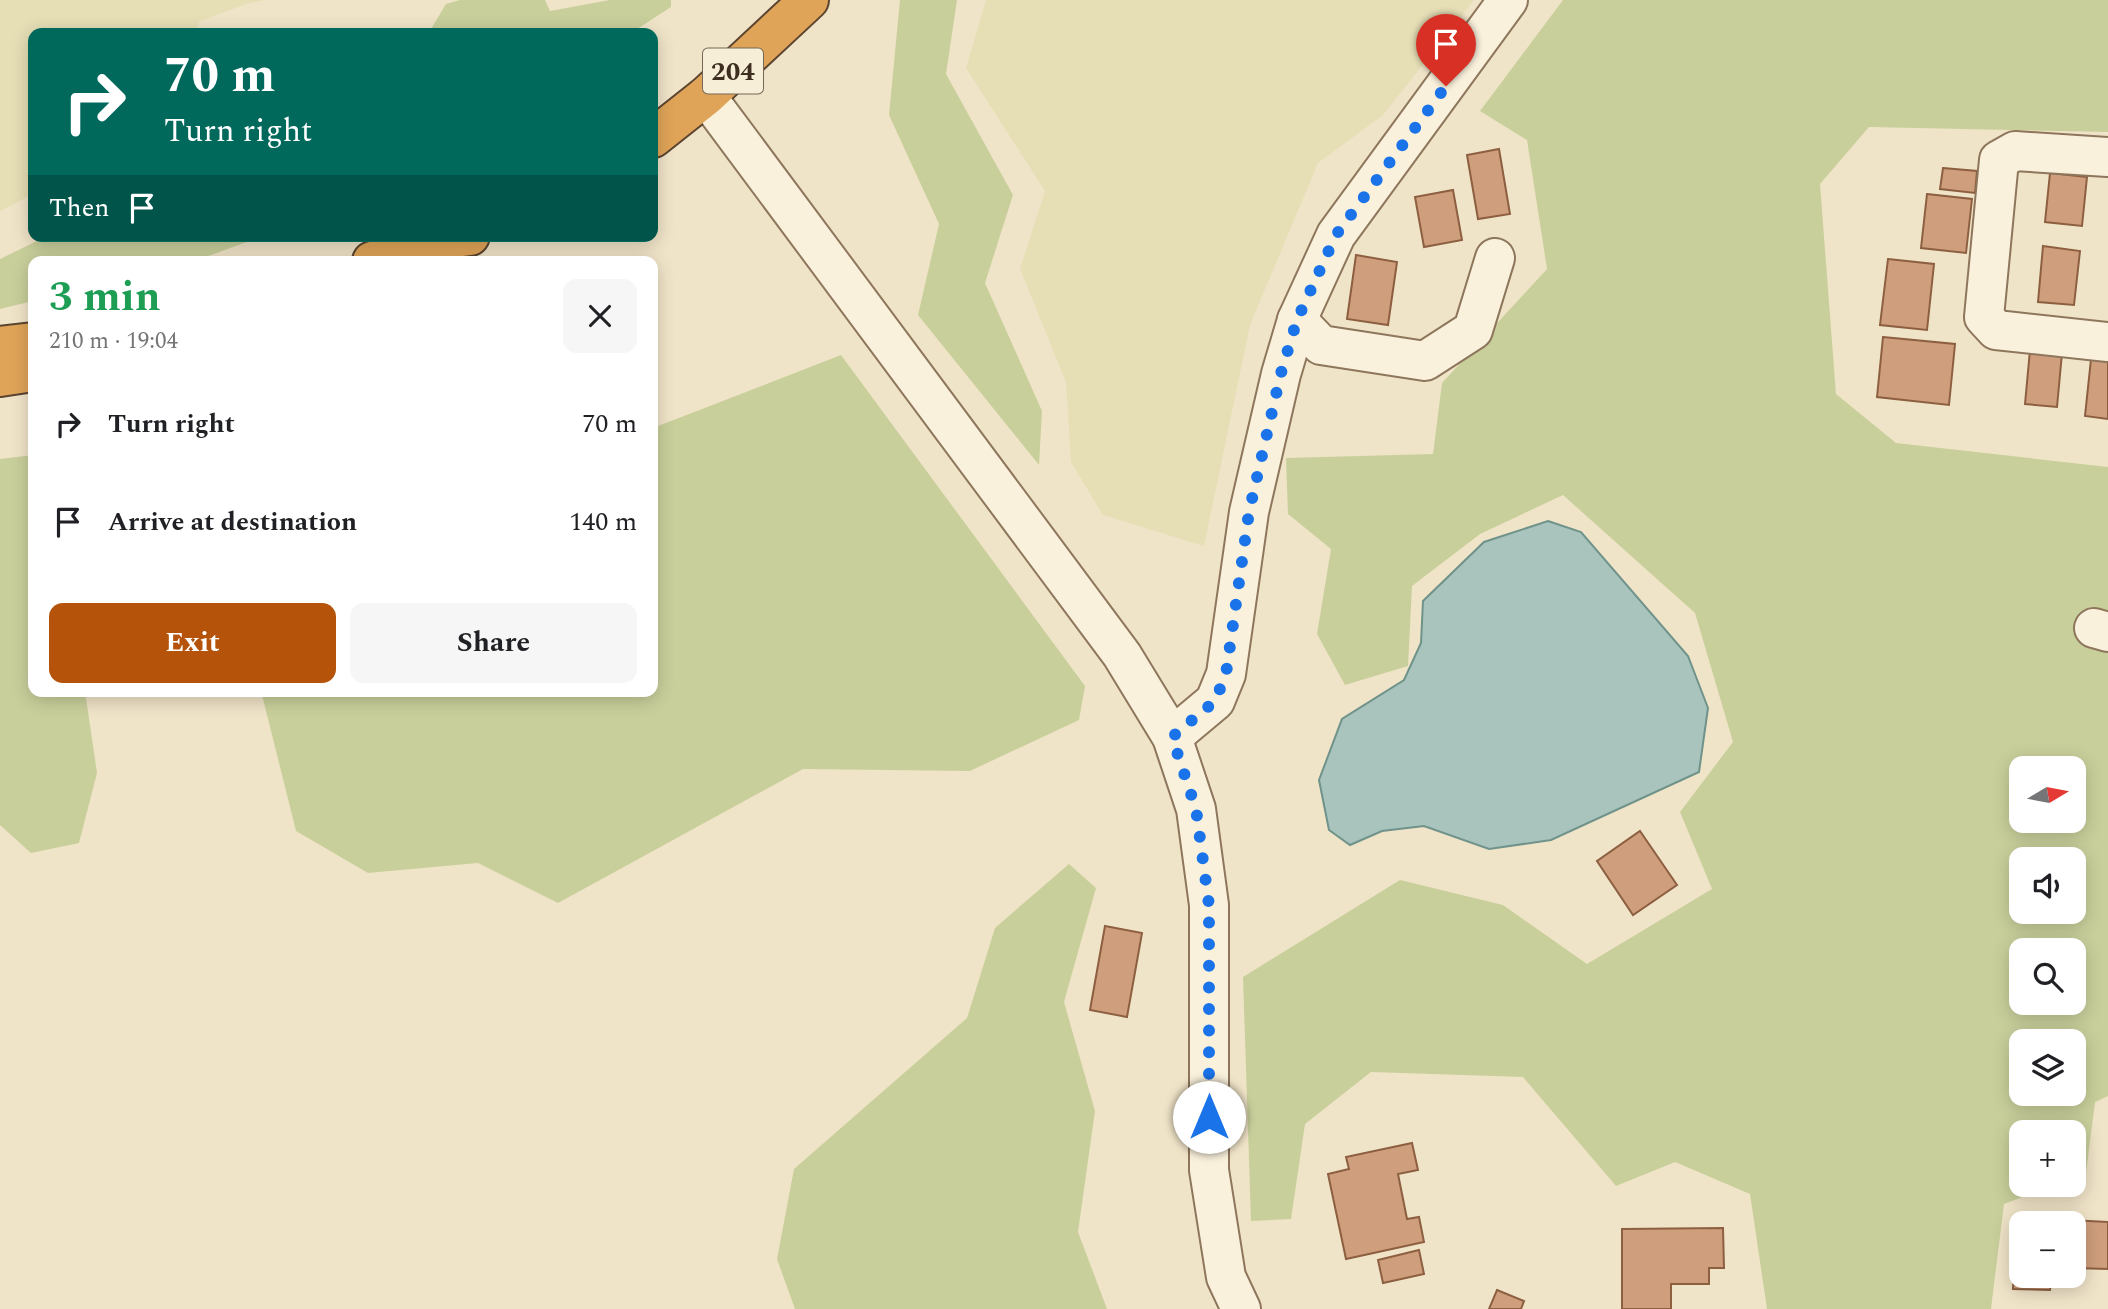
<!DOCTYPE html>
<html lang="en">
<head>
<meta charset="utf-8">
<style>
	:root { --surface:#fff; --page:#f6f6f6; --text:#202124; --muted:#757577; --accent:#b45309 }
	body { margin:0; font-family:Spectral,serif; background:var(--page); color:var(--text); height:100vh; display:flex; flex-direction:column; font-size:26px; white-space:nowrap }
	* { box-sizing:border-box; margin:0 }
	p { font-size:23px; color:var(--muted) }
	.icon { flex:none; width:38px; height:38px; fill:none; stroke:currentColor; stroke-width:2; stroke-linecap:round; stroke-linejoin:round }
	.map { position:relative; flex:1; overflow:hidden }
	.sheet { position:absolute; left:28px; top:256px; width:630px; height:441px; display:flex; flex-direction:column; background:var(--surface); border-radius:14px; box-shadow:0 4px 18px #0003 }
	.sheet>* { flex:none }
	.banner { position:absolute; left:28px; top:28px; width:630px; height:214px; border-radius:14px; box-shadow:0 4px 18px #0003; background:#00695c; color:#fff; overflow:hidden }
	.needle { width:46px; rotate:80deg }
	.controls { position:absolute; left:2009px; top:756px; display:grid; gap:14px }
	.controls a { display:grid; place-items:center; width:77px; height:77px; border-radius:14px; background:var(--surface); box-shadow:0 4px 18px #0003; font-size:35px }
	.pin { position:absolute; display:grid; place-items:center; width:60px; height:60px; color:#fff; margin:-72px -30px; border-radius:50% 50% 50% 0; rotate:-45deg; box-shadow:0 0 7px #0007 }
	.pin .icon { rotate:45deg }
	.me { position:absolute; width:77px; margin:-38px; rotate:0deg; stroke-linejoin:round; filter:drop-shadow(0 0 5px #0008) }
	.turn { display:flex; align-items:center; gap:24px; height:147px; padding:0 21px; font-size:32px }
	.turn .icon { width:91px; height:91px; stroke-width:2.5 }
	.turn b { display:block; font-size:49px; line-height:60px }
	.then { display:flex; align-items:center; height:66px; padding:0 21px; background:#0003; gap:14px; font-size:26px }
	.round { display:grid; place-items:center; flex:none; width:74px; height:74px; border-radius:14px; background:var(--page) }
	.head { display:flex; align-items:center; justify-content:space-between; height:119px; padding:0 21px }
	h1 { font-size:42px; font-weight:700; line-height:52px; color:#1e9e55 }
	.cta { display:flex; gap:14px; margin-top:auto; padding:14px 21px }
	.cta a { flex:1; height:80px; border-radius:14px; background:var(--accent); color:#fff; font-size:28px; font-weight:700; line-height:80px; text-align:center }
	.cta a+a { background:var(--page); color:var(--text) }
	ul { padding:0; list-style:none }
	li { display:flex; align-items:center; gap:21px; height:98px; padding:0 21px }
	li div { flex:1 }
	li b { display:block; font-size:26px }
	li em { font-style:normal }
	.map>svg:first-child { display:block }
	.farmland { fill:#e6deb5 }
	.green { fill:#c9cf9b; fill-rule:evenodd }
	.water { fill:#a9c4bc; stroke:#6f938a; stroke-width:2 }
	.building { fill:#cf9f7d; stroke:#8d5f41; stroke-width:2 }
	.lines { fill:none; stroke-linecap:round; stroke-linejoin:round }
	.minor-casing { stroke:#8d765c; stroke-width:42 }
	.highway-casing { stroke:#5b4430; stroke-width:42 }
	.minor { stroke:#faf1dc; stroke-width:38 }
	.highway { stroke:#e0a458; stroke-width:38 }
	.route { stroke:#1a73e8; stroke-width:12; stroke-dasharray:0 21.6 }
	.labels { text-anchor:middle; stroke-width:6; stroke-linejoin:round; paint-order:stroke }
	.shield { fill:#f7eed8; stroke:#756857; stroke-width:2 }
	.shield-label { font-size:26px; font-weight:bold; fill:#3d2e20 }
</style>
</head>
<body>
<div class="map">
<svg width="2108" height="1309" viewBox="0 0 2108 1309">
	<rect width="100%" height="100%" fill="#f0e4c8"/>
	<!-- farmland -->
	<g class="farmland">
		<polygon points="0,0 265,0 249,3 200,21 195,33 33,33 33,194 0,211"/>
		<polygon points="986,0 1474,0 1383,115 1318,163 1250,325 1204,546 1103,515 1071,462 1066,382 1020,269 1045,191 966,68"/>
	</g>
	<!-- green -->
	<g class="green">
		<polygon points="460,0 545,0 550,11 610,0 671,0 671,7 631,33 433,33 431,29 446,4"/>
		<polygon points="900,0 957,0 946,74 1013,195 985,283 1042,411 1039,465 918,315 939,224 889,115"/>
		<path d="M1563,0H2108V132L1869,127L1820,184L1836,394L1896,443L2108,467V1096L2095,1102L2086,1173L2074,1178V1132H2021V1185H2055L2004,1204L1991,1309H1767L1750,1194L1675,1162L1616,1186L1523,1077L1371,1072L1305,1124L1291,1219L1251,1221L1243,977L1400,880L1503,905L1587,964L1712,889L1680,812L1733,742L1695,613L1563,495L1480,534L1412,586L1408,666L1345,685L1317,634L1331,549L1288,514L1286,458L1433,454L1442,383L1547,269L1527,140L1480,111ZM2021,768H2074V821H2021ZM2021,859H2074V912H2021ZM2021,950H2074V1003H2021ZM2021,1041H2074V1094H2021Z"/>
		<polygon points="47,236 263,236 195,261 33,261 33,301 0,309 0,259"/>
		<polygon points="841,355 1085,686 1079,720 970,771 803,769 558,903 478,863 368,873 296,831 261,691 653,691 653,428"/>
		<polygon points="33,455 33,691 85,691 97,773 79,843 31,853 0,825 0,459"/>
		<polygon points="1069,864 1096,888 1064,1002 1095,1111 1078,1232 1107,1309 795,1309 777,1259 794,1169 967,1018 995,928"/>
	</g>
	<!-- water -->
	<polygon class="water" points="1548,521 1581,532 1688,656 1708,708 1699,772 1551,840 1489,849 1424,826 1382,831 1350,845 1329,830 1319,780 1342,719 1404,680 1421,643 1423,601 1484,542"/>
	<!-- building -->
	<g class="building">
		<polygon points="1499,149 1510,214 1478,219 1467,155"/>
		<polygon points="1943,168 1977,171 1975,193 1940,189"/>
		<polygon points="2050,173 2087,177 2082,226 2045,222"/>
		<polygon points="1453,190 1462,240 1424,247 1415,197"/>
		<polygon points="1927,194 1972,199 1966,253 1921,248"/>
		<polygon points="2043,246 2080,251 2074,305 2038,302"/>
		<polygon points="1356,255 1397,262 1388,325 1347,319"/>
		<polygon points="1888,259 1934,264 1927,330 1880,325"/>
		<polygon points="1883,337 1955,344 1949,405 1877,397"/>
		<polygon points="2030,350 2062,353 2057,407 2025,404"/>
		<polygon points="2091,359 2108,361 2108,419 2085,416"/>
		<polygon points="1640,831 1677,885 1633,915 1597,861"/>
		<polygon points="1105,926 1142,933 1127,1017 1090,1010"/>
		<polygon points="1412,1143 1418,1170 1398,1174 1407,1219 1419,1217 1424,1242 1346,1259 1328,1174 1349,1169 1346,1157"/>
		<polygon points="2016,1220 2053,1222 2021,1223 2021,1276 2051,1276 2050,1290 2013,1289"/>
		<polygon points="2069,1220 2108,1222 2108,1269 2074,1268 2074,1223 2069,1223"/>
		<polygon points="1723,1228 1724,1268 1709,1268 1709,1284 1671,1284 1671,1309 1622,1309 1622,1229"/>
		<polygon points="1419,1250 1424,1274 1383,1283 1378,1260"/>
		<polygon points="1497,1290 1524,1301 1521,1309 1489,1309"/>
	</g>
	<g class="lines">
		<!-- minor casing -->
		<g class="minor-casing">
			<g id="minor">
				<polyline points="706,96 1122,655 1172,737 1196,809 1209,905 1209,1170 1226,1277 1241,1309"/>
				<polyline points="2108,157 2015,151 1999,160 1984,317 1996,330 2108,342"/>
				<polyline points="1297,320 1321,345 1425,361 1473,330 1495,258"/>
				<polyline points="2094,628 2108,632"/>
				<polyline points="1172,737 1215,701 1226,674 1249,512 1281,374 1297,320 1336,235 1508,0"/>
			</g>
		</g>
		<!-- highway casing -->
		<g class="highway-casing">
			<g id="highway">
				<polyline points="653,138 706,96 809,0"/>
				<polyline points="372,261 433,241 470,236"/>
				<polyline points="0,346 33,342"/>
				<polyline points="0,377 33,372"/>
			</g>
		</g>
		<!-- minor -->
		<use href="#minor" class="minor"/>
		<!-- highway -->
		<use href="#highway" class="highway"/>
	</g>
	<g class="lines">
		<!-- route -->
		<polyline class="route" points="1209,1117 1209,905 1196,809 1172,737 1215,701 1226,674 1249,512 1281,373 1297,320 1336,235 1446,86"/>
	</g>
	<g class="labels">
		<!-- shield labels -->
		<rect class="shield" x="703" y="48.5" width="60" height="45" rx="5"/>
		<g class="shield-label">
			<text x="733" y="80">204</text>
		</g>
	</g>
</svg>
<div class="controls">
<a><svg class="needle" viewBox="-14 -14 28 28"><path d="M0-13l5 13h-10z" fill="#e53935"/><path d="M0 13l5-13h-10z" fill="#757577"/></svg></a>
<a><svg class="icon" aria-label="sound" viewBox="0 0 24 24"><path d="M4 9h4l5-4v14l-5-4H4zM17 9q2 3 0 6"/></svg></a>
<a><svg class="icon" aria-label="search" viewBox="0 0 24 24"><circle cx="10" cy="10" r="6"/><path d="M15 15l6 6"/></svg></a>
<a><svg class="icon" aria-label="layers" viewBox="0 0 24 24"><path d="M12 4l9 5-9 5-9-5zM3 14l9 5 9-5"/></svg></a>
<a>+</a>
<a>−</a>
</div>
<div class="pin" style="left:1446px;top:86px;background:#d93025"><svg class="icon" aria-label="arrive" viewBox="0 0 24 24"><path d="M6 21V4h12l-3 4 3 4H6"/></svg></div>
<svg class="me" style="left:1209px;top:1117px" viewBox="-20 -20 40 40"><circle r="19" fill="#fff"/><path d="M0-13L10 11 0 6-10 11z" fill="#1a73e8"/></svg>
<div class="banner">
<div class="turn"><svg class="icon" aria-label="right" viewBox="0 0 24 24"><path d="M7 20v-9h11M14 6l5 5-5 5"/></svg><div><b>70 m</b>Turn right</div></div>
<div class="then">Then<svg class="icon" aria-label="arrive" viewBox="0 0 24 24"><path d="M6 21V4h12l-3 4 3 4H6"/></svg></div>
</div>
<section class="sheet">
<div class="head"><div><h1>3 min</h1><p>210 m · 19:04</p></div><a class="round"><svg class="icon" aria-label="close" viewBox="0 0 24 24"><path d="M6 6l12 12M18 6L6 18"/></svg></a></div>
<ul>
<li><svg class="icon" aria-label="right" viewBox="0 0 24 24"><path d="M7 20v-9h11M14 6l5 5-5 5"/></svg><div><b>Turn right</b></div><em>70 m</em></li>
<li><svg class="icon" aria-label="arrive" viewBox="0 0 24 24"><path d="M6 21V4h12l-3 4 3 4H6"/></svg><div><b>Arrive at destination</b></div><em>140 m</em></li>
</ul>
<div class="cta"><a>Exit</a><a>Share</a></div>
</section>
</div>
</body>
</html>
